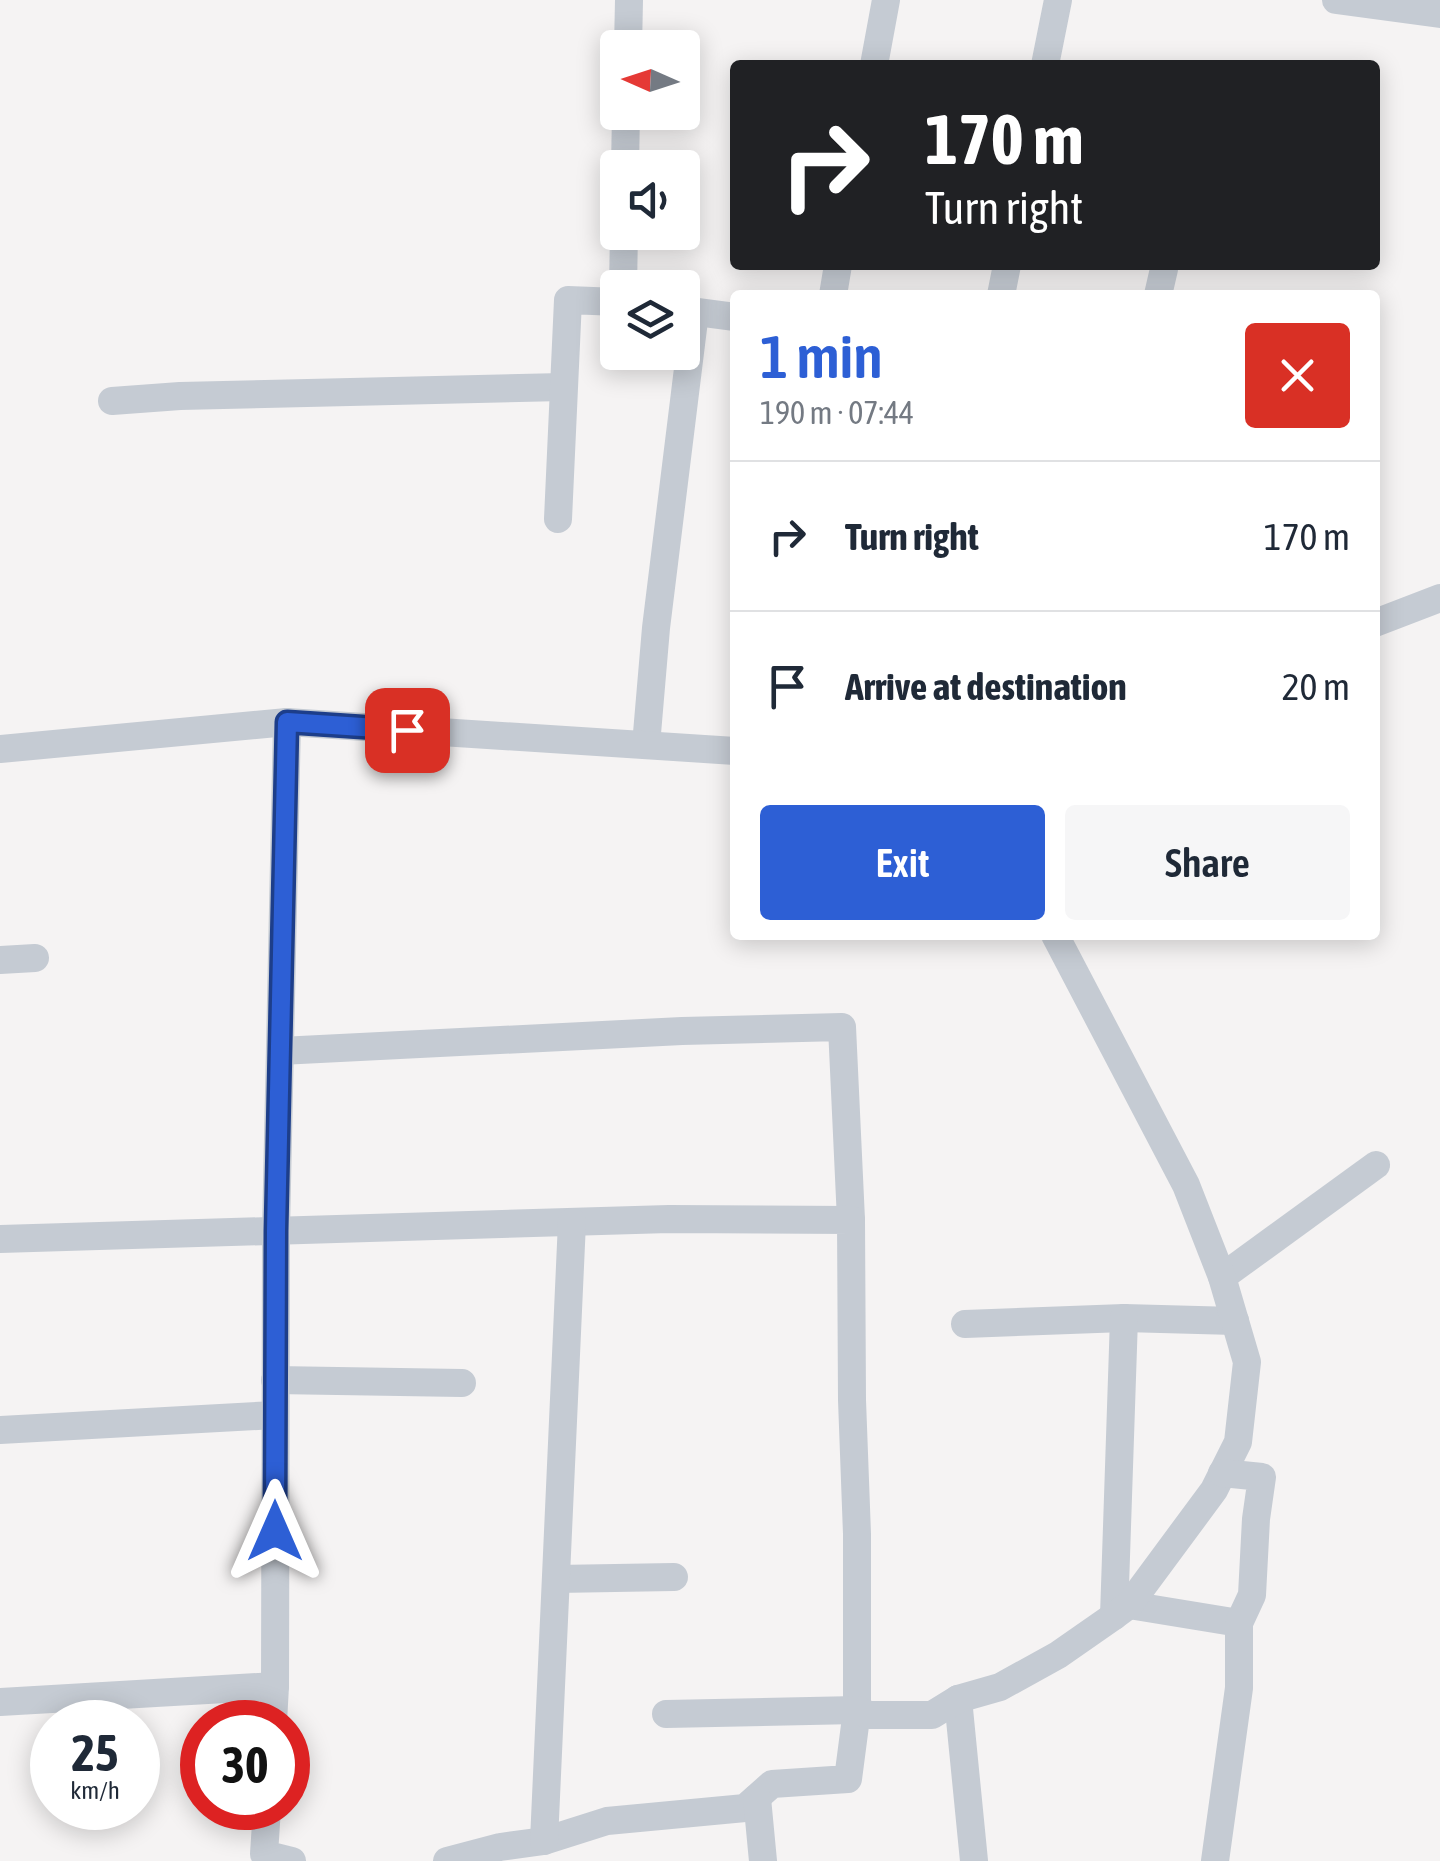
<!DOCTYPE html>
<html lang="en">
<head>
<meta charset="utf-8">
<style>
	:root { --surface:#fff; --page:#f6f6f7; --text:#1f2937; --muted:#747a83; --line:#e0e1e3; --accent:#2d5fd5 }
	body { margin:0; font-family:"Asap Condensed",sans-serif; background:var(--page); color:var(--text); height:100vh; display:flex; flex-direction:column; font-size:38px; white-space:nowrap }
	* { box-sizing:border-box; margin:0 }
	p { font-size:32px; color:var(--muted) }
	.icon { flex:none; width:55px; height:55px; fill:none; stroke:currentColor; stroke-width:2; stroke-linecap:round; stroke-linejoin:round }
	.map { position:relative; flex:1; overflow:hidden }
	.sheet { position:absolute; left:730px; top:290px; width:650px; height:650px; display:flex; flex-direction:column; background:var(--surface); border-radius:10px; box-shadow:0 5px 25px #0003 }
	.sheet>* { flex:none }
	.banner { position:absolute; left:730px; top:60px; width:650px; height:210px; border-radius:10px; box-shadow:0 5px 25px #0003; background:#202124; color:#fff; overflow:hidden }
	.needle { width:65px; rotate:273deg }
	.buttons { position:absolute; left:600px; top:30px; display:grid; gap:20px }
	.buttons a { display:grid; place-items:center; width:100px; height:100px; border-radius:10px; background:var(--surface); box-shadow:0 5px 25px #0003; font-size:50px }
	.speed { position:absolute; left:30px; top:1700px; display:flex; gap:20px; font-size:50px; font-weight:700; text-align:center }
	.speed>* { display:grid; place-content:center; width:130px; height:130px; border-radius:50%; background:var(--surface); box-shadow:0 5px 25px #0003; line-height:1 }
	.speed small { font-size:25px; font-weight:400 }
	.speed .limit { border:15px solid #d22; background:#fff; color:#111 }
	.pin { position:absolute; display:grid; place-items:center; width:85px; height:85px; color:#fff; margin:-42px; border-radius:20px; box-shadow:0 5px 15px #0006 }
	.me { position:absolute; width:110px; margin:-55px; rotate:0deg; stroke-linejoin:round; filter:drop-shadow(0 0 8px #0008) }
	.turn { display:flex; align-items:center; gap:35px; height:210px; padding:0 30px; font-size:45px }
	.turn .icon { width:130px; height:130px; stroke-width:2.5 }
	.turn b { display:block; font-size:70px; line-height:85px }
	.round { display:grid; place-items:center; flex:none; width:105px; height:105px; border-radius:10px; background:var(--page) }
	.head { display:flex; align-items:center; justify-content:space-between; height:170px; padding:0 30px }
	h1 { font-size:60px; font-weight:600; line-height:75px; color:var(--accent) }
	.primary-button { display:flex; gap:20px; margin-top:auto; padding:20px 30px }
	.primary-button a { flex:1; height:115px; border-radius:10px; background:var(--accent); color:#fff; font-size:40px; font-weight:600; line-height:115px; text-align:center }
	.primary-button a+a { background:var(--page); color:var(--text) }
	ul { padding:0; list-style:none }
	li { display:flex; align-items:center; gap:30px; height:150px; padding:0 30px; border-top:2px solid var(--line) }
	li div { flex:1 }
	li b { display:block; font-size:38px }
	li em { font-style:normal }
	.map>svg:first-child { display:block }
	.lines { fill:none; stroke-linecap:round; stroke-linejoin:round }
	.street { stroke:#c5cbd3; stroke-width:28 }
	.route-casing { stroke:#1d3e8a; stroke-width:25 }
	.route { stroke:#2d5fd5; stroke-width:18 }
</style>
</head>
<body>
<div class="map">
<svg width="1440" height="1861" viewBox="0 0 1440 1861">
	<rect width="100%" height="100%" fill="#f5f3f3"/>
	<g class="lines">
		<!-- street -->
		<g class="street">
			<polyline points="1336,0 1440,14"/>
			<polyline points="628,48 629,0"/>
			<polyline points="874,65 886,0"/>
			<polyline points="1045,65 1058,0"/>
			<polyline points="625,168 626,112"/>
			<polyline points="623,288 624,232"/>
			<polyline points="833,295 838,265"/>
			<polyline points="1001,295 1007,265"/>
			<polyline points="1158,295 1164,269"/>
			<polyline points="682,310 735,317"/>
			<polyline points="112,401 180,396 563,387"/>
			<polyline points="558,519 568,300 618,302"/>
			<polyline points="1375,623 1440,598"/>
			<polyline points="646,745 656,628 695,312"/>
			<polyline points="0,749 287,722 735,751"/>
			<polyline points="0,960 35,958"/>
			<polyline points="280,1051 682,1031 842,1027 851,1220"/>
			<polyline points="0,1239 669,1219 851,1220 852,1400 857,1534 857,1710 848,1779 772,1784 745,1808 607,1821 544,1841 500,1847 447,1861"/>
			<polyline points="1222,1277 1376,1165"/>
			<polyline points="965,1324 1124,1318 1235,1321"/>
			<polyline points="275,1380 462,1383"/>
			<polyline points="0,1430 275,1415"/>
			<polyline points="556,1579 674,1577"/>
			<polyline points="1129,1605 1239,1623"/>
			<polyline points="1114,1616 1124,1318"/>
			<polyline points="958,1699 974,1861"/>
			<polyline points="0,1702 275,1686"/>
			<polyline points="666,1714 857,1710 869,1715 932,1715 958,1699 1000,1687 1058,1655 1114,1616 1129,1605 1214,1490 1238,1442 1247,1362 1222,1277 1186,1185 1055,935"/>
			<polyline points="273,1722 275,1686 276,1231 287,722"/>
			<polyline points="757,1798 763,1861"/>
			<polyline points="267,1808 264,1854 292,1861"/>
			<polyline points="544,1841 572,1222"/>
			<polyline points="1215,1861 1239,1688 1239,1623 1252,1595 1256,1519 1262,1477 1222,1473"/>
		</g>
	</g>
	<g class="lines">
		<!-- route casing -->
		<g class="route-casing">
			<polyline id="route" points="275,1531 276,1231 287,722 407,730"/>
		</g>
		<!-- route -->
		<use href="#route" class="route"/>
	</g>
</svg>
<div class="buttons">
<a><svg class="needle" viewBox="-14 -14 28 28"><path d="M0-13l5 13h-10z" fill="#e53935"/><path d="M0 13l5-13h-10z" fill="#747a83"/></svg></a>
<a><svg class="icon" aria-label="sound" viewBox="0 0 24 24"><path d="M4 9h4l5-4v14l-5-4H4zM17 9q2 3 0 6"/></svg></a>
<a><svg class="icon" aria-label="layers" viewBox="0 0 24 24"><path d="M12 4l9 5-9 5-9-5zM3 14l9 5 9-5"/></svg></a>
</div>
<div class="speed"><div>25<small>km/h</small></div><div class="limit">30</div></div>
<div class="pin" style="left:407px;top:730px;background:#d93025"><svg class="icon" aria-label="arrive" viewBox="0 0 24 24"><path d="M6 21V4h12l-3 4 3 4H6"/></svg></div>
<svg class="me" style="left:275px;top:1531px" viewBox="-20 -20 40 40"><path d="M0-17L14 15 0 8-14 15z" fill="#2d5fd5" stroke="#fff" stroke-width="4"/></svg>
<div class="banner">
<div class="turn"><svg class="icon" aria-label="right" viewBox="0 0 24 24"><path d="M7 20v-9h11M14 6l5 5-5 5"/></svg><div><b>170 m</b>Turn right</div></div>
</div>
<section class="sheet">
<div class="head"><div><h1>1 min</h1><p>190 m · 07:44</p></div><a class="round" style="background:#d93025;color:#fff"><svg class="icon" aria-label="close" viewBox="0 0 24 24"><path d="M6 6l12 12M18 6L6 18"/></svg></a></div>
<ul>
<li><svg class="icon" aria-label="right" viewBox="0 0 24 24"><path d="M7 20v-9h11M14 6l5 5-5 5"/></svg><div><b>Turn right</b></div><em>170 m</em></li>
<li><svg class="icon" aria-label="arrive" viewBox="0 0 24 24"><path d="M6 21V4h12l-3 4 3 4H6"/></svg><div><b>Arrive at destination</b></div><em>20 m</em></li>
</ul>
<div class="primary-button"><a>Exit</a><a>Share</a></div>
</section>
</div>
</body>
</html>
